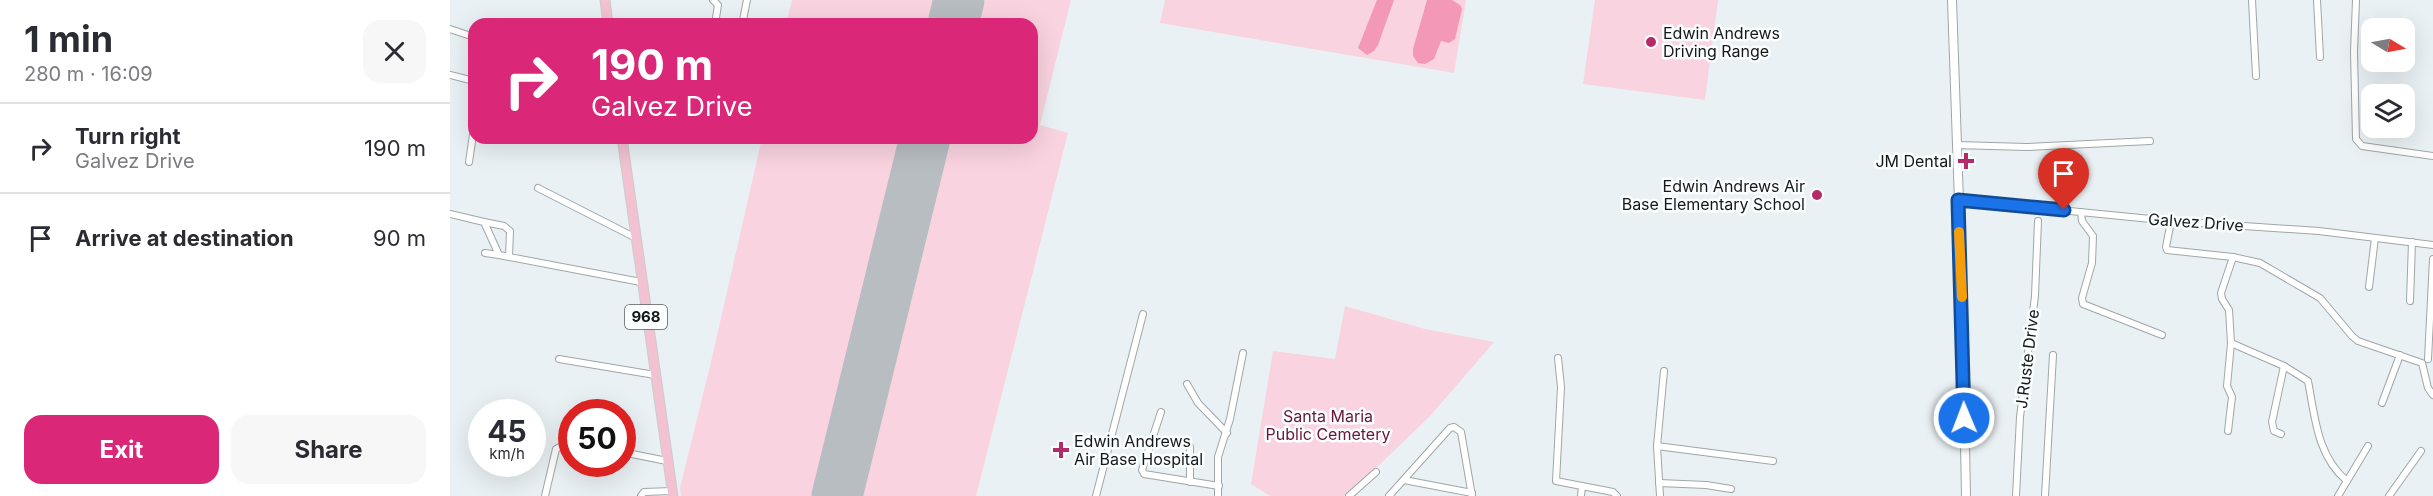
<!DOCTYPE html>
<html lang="en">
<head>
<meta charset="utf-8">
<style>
	:root { --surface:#fff; --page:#f7f7f7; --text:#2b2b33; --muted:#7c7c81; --line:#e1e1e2; --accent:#db2777 }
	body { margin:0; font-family:Inter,sans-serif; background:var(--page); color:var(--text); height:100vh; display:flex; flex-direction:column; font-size:22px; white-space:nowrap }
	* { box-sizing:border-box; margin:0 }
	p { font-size:20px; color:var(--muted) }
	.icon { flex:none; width:33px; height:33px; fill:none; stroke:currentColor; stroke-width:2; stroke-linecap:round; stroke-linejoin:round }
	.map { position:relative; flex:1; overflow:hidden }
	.side { display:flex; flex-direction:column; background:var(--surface); width:450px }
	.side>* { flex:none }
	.banner { position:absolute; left:18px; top:18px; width:570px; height:126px; border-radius:18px; box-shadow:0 6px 24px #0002; background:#db2777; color:#fff; overflow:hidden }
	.needle { width:39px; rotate:100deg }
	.fabs { position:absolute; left:1911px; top:18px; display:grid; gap:12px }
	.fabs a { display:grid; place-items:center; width:54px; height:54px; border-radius:12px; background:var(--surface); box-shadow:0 6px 24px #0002; font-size:30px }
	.speed { position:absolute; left:18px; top:399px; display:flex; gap:12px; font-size:30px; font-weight:700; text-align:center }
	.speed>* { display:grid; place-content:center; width:78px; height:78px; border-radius:50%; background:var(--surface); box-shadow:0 6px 24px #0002; line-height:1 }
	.speed small { font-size:15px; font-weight:400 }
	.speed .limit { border:9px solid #d22; background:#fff; color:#111 }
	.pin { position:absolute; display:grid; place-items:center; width:51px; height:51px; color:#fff; margin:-62px -26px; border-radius:50% 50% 50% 0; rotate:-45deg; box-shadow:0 0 6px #0007 }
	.pin .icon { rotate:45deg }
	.me { position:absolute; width:66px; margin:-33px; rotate:359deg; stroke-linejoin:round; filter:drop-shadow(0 0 4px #0008) }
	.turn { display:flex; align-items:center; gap:21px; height:126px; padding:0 24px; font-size:27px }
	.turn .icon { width:78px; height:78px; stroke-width:2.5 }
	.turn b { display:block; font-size:42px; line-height:51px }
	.round { display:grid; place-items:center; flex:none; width:63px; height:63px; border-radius:18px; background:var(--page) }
	.overview { display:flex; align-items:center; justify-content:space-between; height:102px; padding:0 24px }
	h1 { font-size:36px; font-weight:700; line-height:45px }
	.primary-button { display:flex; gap:12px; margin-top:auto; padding:12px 24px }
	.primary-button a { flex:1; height:69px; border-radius:18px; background:var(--accent); color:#fff; font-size:24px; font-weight:700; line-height:69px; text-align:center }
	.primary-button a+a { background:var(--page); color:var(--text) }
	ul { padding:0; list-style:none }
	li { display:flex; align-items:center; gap:18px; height:90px; padding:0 24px; border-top:2px solid var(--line) }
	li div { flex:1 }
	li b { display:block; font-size:22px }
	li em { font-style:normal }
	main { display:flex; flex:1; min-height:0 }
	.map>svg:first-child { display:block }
	.green { fill:#f9d3df }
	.forest { fill:#f498b8 }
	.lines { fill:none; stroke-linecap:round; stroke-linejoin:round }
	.runway { stroke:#b7bdc0; stroke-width:51 }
	.minor-casing { stroke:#9fa6a9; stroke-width:8 }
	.secondary-casing { stroke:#9fa6a9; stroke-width:10 }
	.primary-casing { stroke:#ccc; stroke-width:11 }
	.minor { stroke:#fff; stroke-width:6 }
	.secondary { stroke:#fff; stroke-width:8 }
	.primary { stroke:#f2c2d3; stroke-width:9 }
	.route-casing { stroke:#114b97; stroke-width:15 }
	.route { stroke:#1a73e8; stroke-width:10 }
	.slow { stroke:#f59e0b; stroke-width:10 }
	.poi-dot { fill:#b42b6a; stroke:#fbfeff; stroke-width:2 }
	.labels { text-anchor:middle; stroke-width:5; stroke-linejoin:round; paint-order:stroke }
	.shield { fill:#fbfeff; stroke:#5a5d5e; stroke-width:1.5 }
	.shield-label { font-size:15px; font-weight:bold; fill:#151819 }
	.poi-label { font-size:16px; fill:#151819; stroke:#fbfeff; text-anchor:start }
	.street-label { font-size:16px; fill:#151819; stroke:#fbfeff }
	.park-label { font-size:16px; fill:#66173b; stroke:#fbfeff }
</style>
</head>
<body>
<main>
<section class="side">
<div class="overview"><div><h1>1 min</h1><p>280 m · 16:09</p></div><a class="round"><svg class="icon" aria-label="close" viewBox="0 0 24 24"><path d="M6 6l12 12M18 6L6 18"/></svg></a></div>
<ul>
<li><svg class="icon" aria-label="right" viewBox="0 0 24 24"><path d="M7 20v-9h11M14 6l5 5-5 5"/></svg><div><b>Turn right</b><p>Galvez Drive</p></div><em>190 m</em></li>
<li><svg class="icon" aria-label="arrive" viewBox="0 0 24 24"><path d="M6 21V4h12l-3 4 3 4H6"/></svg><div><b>Arrive at destination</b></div><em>90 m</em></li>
</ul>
<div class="primary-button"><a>Exit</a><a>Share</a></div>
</section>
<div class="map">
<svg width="1983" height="496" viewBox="0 0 1983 496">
	<rect width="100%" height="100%" fill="#eaf1f4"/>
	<!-- green -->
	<g class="green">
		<polygon points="342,0 485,0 479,24 336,24"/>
		<polygon points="535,0 621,0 590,125 618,133 526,496 413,496 501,138 582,138 582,24 529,24"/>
		<polygon points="715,0 1016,0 1004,73 710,23"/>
		<polygon points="1145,0 1268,0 1255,100 1133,84"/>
		<polygon points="312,138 451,138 364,496 231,496 230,488 261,362"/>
		<polygon points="895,306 975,329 1044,342 981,415 919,475 894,496 820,496 801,484 823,351 885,359"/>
	</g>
	<!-- forest -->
	<g class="forest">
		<polygon points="927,0 944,0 928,45 924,51 917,55 908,48"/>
		<polygon points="977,0 1002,0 1010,5 1012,9 1005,39 999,43 991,41 984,59 975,64 968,63 963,56 963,49"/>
	</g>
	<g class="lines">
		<!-- runway -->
		<g class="runway">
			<polyline points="503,24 509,0"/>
			<polyline points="387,496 475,138"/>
		</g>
		<!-- minor casing -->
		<g class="minor-casing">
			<g id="minor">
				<polyline points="263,0 268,5 265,24"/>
				<polyline points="1802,0 1806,76"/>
				<polyline points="1867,0 1870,57"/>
				<polyline points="1906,0 1904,52 1906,139 1912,146 1983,156"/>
				<polyline points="293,20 297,0"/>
				<polyline points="0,29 24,37"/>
				<polyline points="0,75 24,81"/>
				<polyline points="1506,145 1577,147 1700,141"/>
				<polyline points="19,162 24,128"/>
				<polyline points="88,188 186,238"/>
				<polyline points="1508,200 1721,221 1869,231 1983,245"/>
				<polyline points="1631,212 1632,221 1643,236 1642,263 1632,298 1633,304 1712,335"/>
				<polyline points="0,214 34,222"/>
				<polyline points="1721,221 1716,247 1717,250 1783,257 1810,263 1870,298 1902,336 1908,341 1972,363 1978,388 1983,395"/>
				<polyline points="35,253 49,255"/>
				<polyline points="59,257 60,231 54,226 34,222 49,255 191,282"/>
				<polyline points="1919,287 1925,238"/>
				<polyline points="1960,301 1962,242"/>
				<path d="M1781,343L1834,366L1858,381C1865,417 1867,456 1897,481"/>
				<polyline points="1108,358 1111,387 1106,481 1163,492 1167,496"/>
				<polyline points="109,359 205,375"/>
				<polyline points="1978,359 1983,259"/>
				<polyline points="737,384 748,403 777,433"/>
				<polyline points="1932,403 1950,355"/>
				<polyline points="711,412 692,470 694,474 769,486"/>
				<polyline points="1778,431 1782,397 1777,386 1781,343 1779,310 1772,299 1771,293 1783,257"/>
				<polyline points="1831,434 1824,431 1822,422 1834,366"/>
				<polyline points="1207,446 1323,461"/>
				<polyline points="172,452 217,461"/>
				<polyline points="954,480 1022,493"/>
				<polyline points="740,482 740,447"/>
				<polyline points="1209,483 1256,485 1281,489"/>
				<polyline points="95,496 106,449 113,445 122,446"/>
				<polyline points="191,496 194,492 222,491"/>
				<polyline points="646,496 693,314"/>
				<polyline points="768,496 768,457 780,419 793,353"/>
				<polyline points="899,496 926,472"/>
				<polyline points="939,496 1000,428 1004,427 1011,432 1022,496"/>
				<polyline points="1131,496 1132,486"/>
				<polyline points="1210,496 1207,446 1214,371"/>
				<polyline points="1566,496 1570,417 1585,296 1588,221"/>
				<polyline points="1595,496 1603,355"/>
				<polyline points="1888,496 1918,446"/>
				<polyline points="1939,496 1971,451"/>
			</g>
		</g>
		<!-- secondary casing -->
		<g class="secondary-casing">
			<polyline id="secondary" points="1502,0 1512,289 1516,496"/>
		</g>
		<!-- primary casing -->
		<g class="primary-casing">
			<g id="primary">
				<polyline points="155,0 158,24"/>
				<polyline points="172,138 223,496"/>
			</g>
		</g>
		<!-- minor -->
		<use href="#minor" class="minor"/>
		<!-- secondary -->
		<use href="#secondary" class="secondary"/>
		<!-- primary -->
		<use href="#primary" class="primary"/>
	</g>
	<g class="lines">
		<!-- route casing -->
		<g class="route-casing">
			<polyline id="route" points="1514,418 1508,200 1614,210"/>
		</g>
		<!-- route -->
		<use href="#route" class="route"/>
		<!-- slow -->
		<polyline class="slow" points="1509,232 1512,297"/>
	</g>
	<!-- markers -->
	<g class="poi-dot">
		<circle cx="1201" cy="42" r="6"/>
		<path d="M1513 152h6v6h6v6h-6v6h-6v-6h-6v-6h6z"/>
		<circle cx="1367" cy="195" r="6"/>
		<path d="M608 441h6v6h6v6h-6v6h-6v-6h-6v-6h6z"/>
	</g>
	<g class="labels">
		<!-- shield labels -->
		<rect class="shield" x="175" y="305" width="42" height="24" rx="4.5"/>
		<g class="shield-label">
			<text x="196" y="322">968</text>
		</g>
		<!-- poi labels -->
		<g class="poi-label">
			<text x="1213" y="39">Edwin Andrews<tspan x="1213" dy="18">Driving Range</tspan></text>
			<text x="1502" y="167" text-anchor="end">JM Dental</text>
			<text x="1355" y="192" text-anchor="end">Edwin Andrews Air<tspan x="1355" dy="18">Base Elementary School</tspan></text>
			<text x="624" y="447">Edwin Andrews<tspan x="624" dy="18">Air Base Hospital</tspan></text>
		</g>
		<!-- street labels -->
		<g class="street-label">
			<text transform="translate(1746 222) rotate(4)" y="6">Galvez Drive</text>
			<text transform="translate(1577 359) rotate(-83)" y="6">J.Ruste Drive</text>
		</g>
		<!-- park labels -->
		<g class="park-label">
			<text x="878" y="422">Santa Maria<tspan x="878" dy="18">Public Cemetery</tspan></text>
		</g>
	</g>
</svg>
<div class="fabs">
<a><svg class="needle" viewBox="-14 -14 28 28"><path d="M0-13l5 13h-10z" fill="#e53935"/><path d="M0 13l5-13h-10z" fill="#7c7c81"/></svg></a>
<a><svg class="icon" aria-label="layers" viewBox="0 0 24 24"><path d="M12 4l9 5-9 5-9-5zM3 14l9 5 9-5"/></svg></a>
</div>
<div class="speed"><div>45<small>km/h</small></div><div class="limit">50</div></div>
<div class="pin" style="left:1614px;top:210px;background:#d93025"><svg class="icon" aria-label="arrive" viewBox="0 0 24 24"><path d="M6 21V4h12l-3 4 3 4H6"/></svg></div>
<svg class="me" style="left:1514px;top:418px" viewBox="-20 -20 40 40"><circle r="17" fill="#1a73e8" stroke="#fff" stroke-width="3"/><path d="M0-11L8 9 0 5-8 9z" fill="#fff"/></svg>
<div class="banner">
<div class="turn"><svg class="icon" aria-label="right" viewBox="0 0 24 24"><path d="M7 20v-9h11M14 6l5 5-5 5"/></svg><div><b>190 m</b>Galvez Drive</div></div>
</div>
</div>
</main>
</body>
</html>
